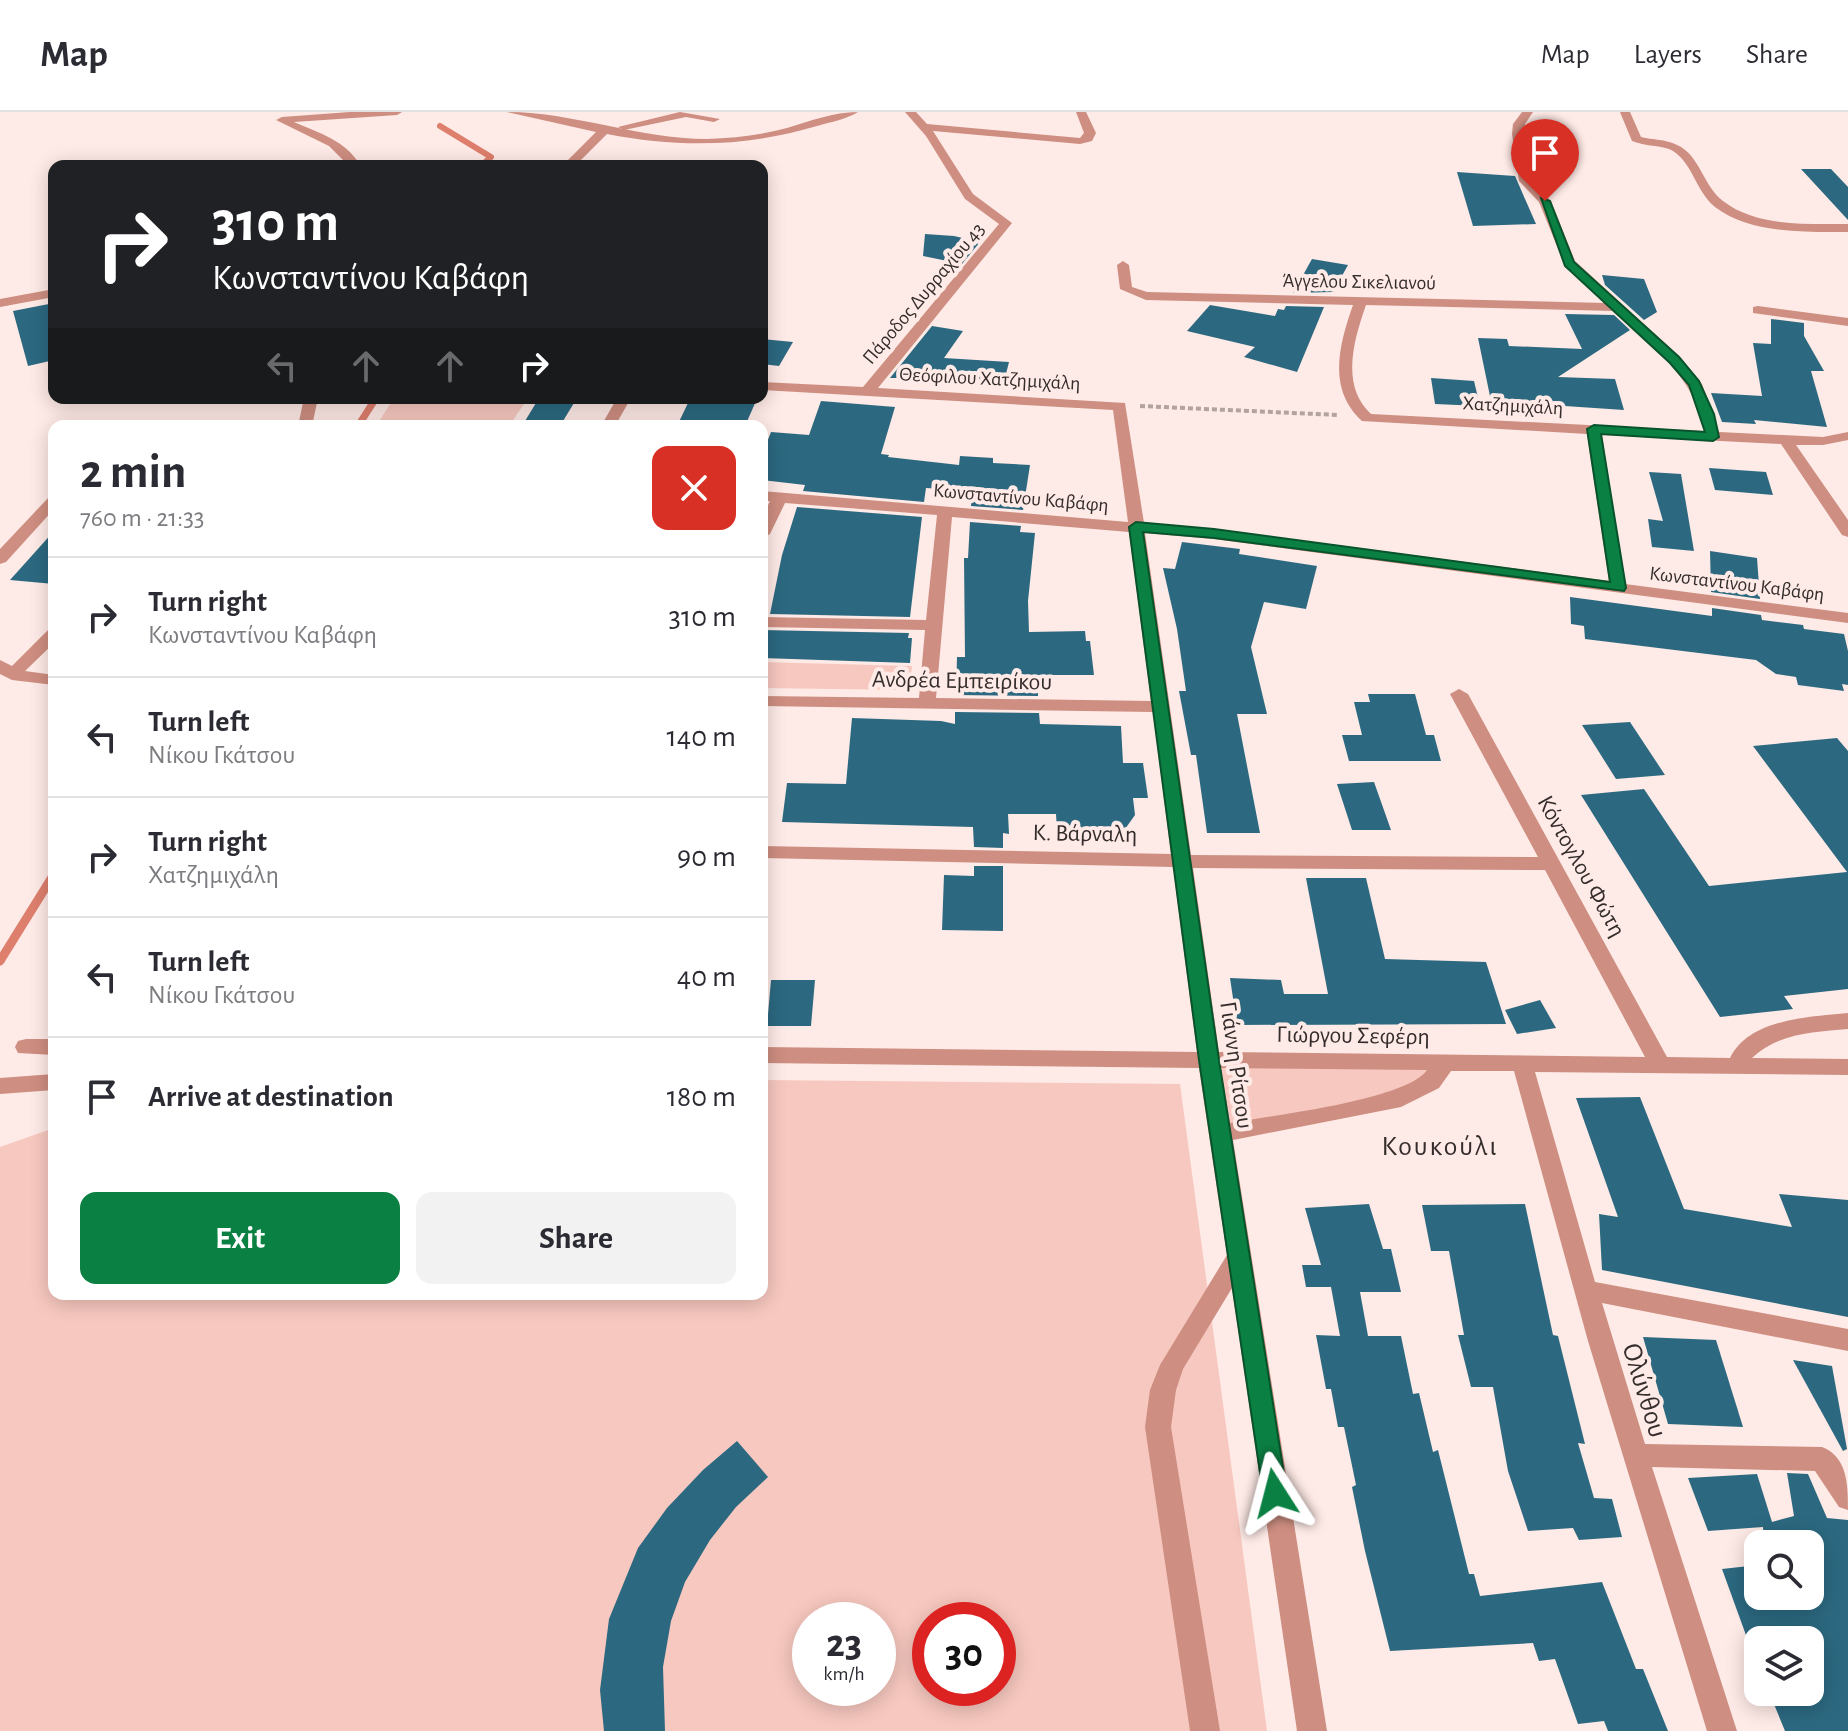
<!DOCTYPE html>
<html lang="en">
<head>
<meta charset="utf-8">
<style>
	:root { --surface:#fff; --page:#f2f2f3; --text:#2b2b33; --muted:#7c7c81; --line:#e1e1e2; --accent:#0b8043 }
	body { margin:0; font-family:"Alegreya Sans",sans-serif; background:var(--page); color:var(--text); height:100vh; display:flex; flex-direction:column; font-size:30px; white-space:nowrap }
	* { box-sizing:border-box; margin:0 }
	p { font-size:26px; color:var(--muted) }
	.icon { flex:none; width:44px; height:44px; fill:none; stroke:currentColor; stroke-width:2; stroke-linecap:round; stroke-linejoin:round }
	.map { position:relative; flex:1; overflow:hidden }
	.drawer { position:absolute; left:48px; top:308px; width:720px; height:880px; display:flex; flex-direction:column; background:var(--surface); border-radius:16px; box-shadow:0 4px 20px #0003 }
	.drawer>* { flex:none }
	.banner { position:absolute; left:48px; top:48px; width:720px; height:244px; border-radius:16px; box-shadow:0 4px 20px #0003; background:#202124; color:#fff; overflow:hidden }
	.tools { position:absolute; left:1744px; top:1418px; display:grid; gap:16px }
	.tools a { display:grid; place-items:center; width:80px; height:80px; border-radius:16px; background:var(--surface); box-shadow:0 4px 20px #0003; font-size:40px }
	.speed { position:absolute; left:792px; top:1490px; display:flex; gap:16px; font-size:40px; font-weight:700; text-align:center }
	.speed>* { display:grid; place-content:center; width:104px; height:104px; border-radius:50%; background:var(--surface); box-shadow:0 4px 20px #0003; line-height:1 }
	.speed small { font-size:20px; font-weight:400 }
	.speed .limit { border:12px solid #d22; background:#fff; color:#111 }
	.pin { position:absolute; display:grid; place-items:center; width:68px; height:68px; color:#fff; margin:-82px -34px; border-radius:50% 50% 50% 0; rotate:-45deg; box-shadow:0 0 8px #0007 }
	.pin .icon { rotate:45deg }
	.me { position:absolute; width:88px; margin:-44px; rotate:351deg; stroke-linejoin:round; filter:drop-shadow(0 0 6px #0008) }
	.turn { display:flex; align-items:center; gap:28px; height:168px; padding:0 32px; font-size:36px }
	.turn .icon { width:104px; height:104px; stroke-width:2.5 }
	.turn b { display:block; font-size:56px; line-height:68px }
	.lanes { display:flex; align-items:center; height:76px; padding:0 32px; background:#0003; justify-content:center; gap:40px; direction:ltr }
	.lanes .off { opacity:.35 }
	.round { display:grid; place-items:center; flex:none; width:84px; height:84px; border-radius:16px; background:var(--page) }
	.headline { display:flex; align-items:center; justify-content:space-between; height:136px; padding:0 32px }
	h1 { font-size:48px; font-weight:700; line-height:60px }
	.cta { display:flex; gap:16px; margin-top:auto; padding:16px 32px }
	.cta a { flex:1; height:92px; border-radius:16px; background:var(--accent); color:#fff; font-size:32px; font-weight:700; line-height:92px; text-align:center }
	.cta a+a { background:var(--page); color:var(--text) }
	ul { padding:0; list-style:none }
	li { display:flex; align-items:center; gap:24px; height:120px; padding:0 32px; border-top:2px solid var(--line) }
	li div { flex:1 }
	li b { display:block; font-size:30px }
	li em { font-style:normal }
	header { display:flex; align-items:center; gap:48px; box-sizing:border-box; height:112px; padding:0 40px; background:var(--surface); border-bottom:2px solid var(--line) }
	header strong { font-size:38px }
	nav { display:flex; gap:44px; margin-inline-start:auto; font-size:28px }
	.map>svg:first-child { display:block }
	.green { fill:#f7c8bf; fill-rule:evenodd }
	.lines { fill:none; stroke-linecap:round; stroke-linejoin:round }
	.stream-far2 { stroke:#de7f6d; stroke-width:6 }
	.stream-far1 { stroke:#de7f6d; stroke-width:7 }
	.stream { stroke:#de7f6d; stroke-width:9 }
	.building { fill:#2c6980 }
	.path { stroke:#b2a3a0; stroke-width:4; stroke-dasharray:5 3; stroke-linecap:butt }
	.minor { fill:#ce8e81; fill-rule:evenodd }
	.route { fill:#0b8043; stroke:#07532c; stroke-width:2 }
	.labels { text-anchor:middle; stroke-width:8; stroke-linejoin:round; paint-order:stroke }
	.far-street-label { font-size:20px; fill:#342d2c; stroke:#feeae6 }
	.street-label { font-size:24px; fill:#342d2c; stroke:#feeae6 }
	.quarter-label { font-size:28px; letter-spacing:2px; fill:#342d2c; stroke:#feeae6 }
	.near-street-label { font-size:28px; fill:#342d2c; stroke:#feeae6 }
</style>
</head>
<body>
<header>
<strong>Map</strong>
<nav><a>Map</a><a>Layers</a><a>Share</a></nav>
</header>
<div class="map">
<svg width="1848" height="1619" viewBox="0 0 1848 1619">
	<rect width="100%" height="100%" fill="#feeae6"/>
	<!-- green -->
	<g class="green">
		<polygon points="394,286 528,286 509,314 376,314"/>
		<polygon points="762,550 912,554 909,578 762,576"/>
		<polygon points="1209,948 1445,950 1426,974 1220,1022"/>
		<path d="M762,968L1180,972L1267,1619H0V1035L54,1016V1182H762ZM810,1508H878V1576H810ZM930,1508H998V1576H930Z"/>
	</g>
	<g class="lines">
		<!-- stream-far2 -->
		<polyline class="stream-far2" points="440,14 491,45 481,54"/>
		<!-- stream-far1 -->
		<polyline class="stream-far1" points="358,314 376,286"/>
		<!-- stream -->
		<polyline class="stream" points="0,849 54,762"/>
	</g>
	<!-- building -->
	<g class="building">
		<polygon points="1801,57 1831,57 1848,75 1848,108"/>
		<polygon points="1457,60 1515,64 1536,112 1473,114"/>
		<polygon points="925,122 954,124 980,130 962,152 923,144"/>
		<polygon points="1312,147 1348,153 1333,180 1293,181"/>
		<polygon points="1602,163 1644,167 1657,200 1644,208 1605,173"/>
		<polygon points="54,191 54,248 28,254 13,199"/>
		<polygon points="1210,193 1275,204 1278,197 1284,198 1286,194 1324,195 1297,260 1244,245 1255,235 1187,219"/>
		<polygon points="1565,202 1614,203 1630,218 1558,265 1615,267 1624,298 1491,289 1478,226 1507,227 1509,234 1582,237"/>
		<polygon points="1771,207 1804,211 1804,224 1824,259 1811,259 1827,315 1754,308 1756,312 1722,310 1711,281 1762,284 1753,231 1771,232"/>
		<polygon points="932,214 963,219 944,246 1009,250 1003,274 929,266 890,266"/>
		<polygon points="762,227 793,230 779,254 762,252"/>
		<polygon points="1431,266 1474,269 1480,294 1435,292"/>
		<polygon points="539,286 577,286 560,314 522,314"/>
		<polygon points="700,286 708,286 756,289 745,314 677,314 688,291 698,291"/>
		<polygon points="821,289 895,295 881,342 889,343 888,345 959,353 960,344 993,346 993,351 1030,353 1023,398 971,394 972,379 926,376 924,390 803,379 805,373 762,368 762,343 771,320 809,323"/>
		<polygon points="1709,356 1766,360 1773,383 1715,378"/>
		<polygon points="1649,360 1681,362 1694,439 1652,435 1648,407 1663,409"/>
		<polygon points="797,395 922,405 910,505 770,502 782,443"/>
		<polygon points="970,410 1021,414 1020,420 1035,421 1028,489 1029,520 1085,519 1086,529 1090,529 1094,563 1038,563 1038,584 956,583 957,545 965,545 964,446 968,446"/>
		<polygon points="54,419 54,472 10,468"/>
		<polygon points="1182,430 1240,437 1239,442 1317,454 1306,497 1264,490 1251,535 1267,602 1237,602 1260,721 1207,721 1196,643 1191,643 1179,579 1186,579 1177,517 1163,456 1175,457"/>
		<polygon points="1710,439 1757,446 1760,487 1711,480"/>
		<polygon points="1570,485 1712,504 1712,496 1761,503 1762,508 1803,513 1804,517 1844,522 1848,539 1848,573 1842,572 1844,579 1798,573 1796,565 1776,562 1756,548 1585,527 1584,514 1571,512"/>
		<polygon points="762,518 909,521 908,526 912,526 910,551 762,546"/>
		<polygon points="1368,582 1415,582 1426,623 1434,623 1441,649 1349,649 1342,623 1362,623 1354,590 1370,590"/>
		<polygon points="955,600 1039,601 1040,612 1121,614 1123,651 1143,651 1148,686 1133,686 1135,703 1125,717 1100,714 1093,718 1057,718 1056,702 1008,702 1009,722 1003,721 1003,736 974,735 973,715 782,710 787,671 846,672 852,606 941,609 955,612"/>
		<polygon points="1630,610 1665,663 1616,667 1582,613"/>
		<polygon points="1837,626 1848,639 1848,877 1784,884 1793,897 1720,905 1581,683 1644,677 1709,774 1847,760 1753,634"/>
		<polygon points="1374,670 1391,718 1352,718 1337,672"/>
		<polygon points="974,754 1003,754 1003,819 942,818 944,763 974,764"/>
		<polygon points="1306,766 1366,766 1385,847 1486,850 1506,912 1237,913 1230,866 1281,868 1284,882 1328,882"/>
		<polygon points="771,868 815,868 811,914 767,914"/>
		<polygon points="1540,888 1556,916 1517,922 1505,898"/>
		<polygon points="1640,985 1684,1097 1792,1115 1779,1082 1848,1088 1848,1205 1602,1158 1599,1102 1618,1105 1576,986"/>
		<polygon points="1369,1092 1383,1137 1391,1137 1401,1180 1360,1180 1368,1224 1401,1224 1413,1282 1419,1281 1433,1340 1438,1338 1469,1462 1474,1462 1480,1484 1602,1470 1636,1557 1643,1557 1668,1619 1608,1619 1604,1609 1578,1612 1555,1547 1539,1549 1533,1531 1390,1539 1365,1439 1352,1375 1356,1373 1344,1315 1338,1315 1331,1277 1326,1277 1316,1223 1340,1224 1331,1175 1306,1175 1302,1153 1321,1153 1305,1096"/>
		<polygon points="1525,1092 1553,1223 1558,1224 1585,1332 1578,1331 1594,1386 1612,1387 1622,1425 1579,1428 1573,1416 1528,1419 1508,1359 1493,1275 1471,1275 1458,1223 1464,1223 1449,1139 1431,1139 1422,1093"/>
		<polygon points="1643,1225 1716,1228 1743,1315 1668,1312"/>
		<polygon points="1793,1248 1832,1254 1847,1337 1843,1339"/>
		<polygon points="737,1329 768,1365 736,1395 710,1428 685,1470 671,1509 663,1555 665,1619 604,1619 600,1578 609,1507 638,1436 667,1396 703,1358"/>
		<polygon points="1787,1361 1808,1362 1827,1406 1848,1408 1848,1619 1785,1619 1769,1580 1810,1580 1810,1528 1758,1528 1758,1548 1755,1548 1722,1457 1758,1453 1758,1484 1810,1484 1810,1432 1764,1432 1763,1415 1708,1419 1688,1366 1757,1362 1772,1410 1794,1404"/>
	</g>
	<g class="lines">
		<!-- path -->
		<polyline class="path" points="1140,294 1338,303"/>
		<!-- minor -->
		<g class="minor">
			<path d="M350,0H402L397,3L294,10C321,22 345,28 361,54H349L329,34L276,8L282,5Z"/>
			<path d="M507,0C574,0 638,27 707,27C734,26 761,23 787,16C811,9 833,0 858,0C847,7 831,10 817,14C746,35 680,36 607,22L575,54H562L596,20Z"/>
			<polygon points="680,0 720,7 714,10 686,5 624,18 618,15"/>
			<path d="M905,0H916L927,12L1080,26L1084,21L1076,0H1086L1096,21L1092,29L1080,32L933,19L973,82L1012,111L878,276L1125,291L1144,411L1214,417L1609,469L1587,322L1362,309C1327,277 1339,233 1353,193L1146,188L1120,177L1117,153L1123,149L1129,153L1132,175L1147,180L1605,191L1565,154L1539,90L1519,69L1512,22L1513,12L1522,0H1533L1525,12L1524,22L1531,68L1551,89L1575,149L1680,245L1702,272L1719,320L1823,325L1848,320V328L1823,333H1796L1848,408V425L1842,423L1781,332L1602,323L1625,472L1848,501V511L1214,427L1145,421L1191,743L1538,745L1450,582L1459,577L1468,582L1667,945L1730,946C1750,906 1810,905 1848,901V917C1814,920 1778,921 1752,946L1848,947V963L1535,960L1595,1170L1848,1217V1239L1602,1191L1645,1332L1822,1335C1848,1345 1848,1374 1848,1398L1839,1395L1815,1359L1652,1355L1737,1619H1707L1588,1229L1514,959H1451L1439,976L1401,995L1233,1028L1327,1619H1297L1232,1176L1183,1257L1176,1278L1171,1315L1220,1619H1190L1145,1315L1150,1278L1160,1253L1227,1143L1199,956L762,951V935L1197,940L1173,755L762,746V734L1171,742L1153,600L762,594V584L919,586L925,518L762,515V505L926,508L937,403L785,391L770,422L762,427V406L770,389H762V379L1128,410L1113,298L762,278V270L863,275L999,112L965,87L926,24ZM1366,193L1614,199C1654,236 1693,263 1705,319L1371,302C1340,274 1354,227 1366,193ZM952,405L1129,420L1151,589L936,586ZM1193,756L1545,758L1645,945L1219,940ZM1221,956L1427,958C1407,988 1269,1004 1230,1011Z"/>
			<path d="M1620,0H1630L1641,25C1653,28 1665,27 1677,33C1700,43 1703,74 1723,89C1756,115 1808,112 1848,112V120C1806,120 1750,122 1715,95C1695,79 1692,47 1669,37C1657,33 1644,34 1632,29Z"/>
			<polygon points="54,177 54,185 0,195 0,187"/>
			<polygon points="1758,194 1848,206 1848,214 1753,201 1753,195"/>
			<polygon points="304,286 318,286 312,314 298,314"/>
			<polygon points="617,286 631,286 615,314 601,314"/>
			<polygon points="54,383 54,397 6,450 0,452 0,437 49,385"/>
			<polygon points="54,517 54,531 25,559 54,563 54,573 12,568 0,562 0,548 12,554 48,518"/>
			<polygon points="26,927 54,927 54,943 18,941 15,935 18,929"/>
			<polygon points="54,962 54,978 0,982 0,966"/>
		</g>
	</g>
	<!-- route -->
	<polygon class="route" points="1541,86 1550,89 1574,150 1679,245 1699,269 1714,302 1719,325 1713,329 1601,322 1626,476 1624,479 1214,426 1143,420 1219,948 1287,1381 1284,1389 1275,1392 1267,1389 1263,1381 1199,948 1129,415 1136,410 1214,417 1610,470 1587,317 1594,313 1705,320 1689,273 1670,251 1565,154"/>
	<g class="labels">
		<!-- far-street labels -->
		<g class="far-street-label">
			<text transform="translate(1359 169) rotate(1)" y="7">Άγγελου Σικελιανού</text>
			<text transform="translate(923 181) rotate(-50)" y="7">Πάροδος Δυρραχίου 43</text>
			<text transform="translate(990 266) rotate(3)" y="7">Θεόφιλου Χατζημιχάλη</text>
			<text transform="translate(1513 293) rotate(3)" y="7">Χατζημιχάλη</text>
			<text transform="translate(1021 385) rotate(5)" y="7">Κωνσταντίνου Καβάφη</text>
			<text transform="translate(1737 471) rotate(7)" y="7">Κωνσταντίνου Καβάφη</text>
		</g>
		<!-- street labels -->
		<g class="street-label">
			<text transform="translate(962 568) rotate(1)" y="8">Ανδρέα Εμπειρίκου</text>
			<text transform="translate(1085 721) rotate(1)" y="8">Κ. Βάρναλη</text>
			<text transform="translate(1582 754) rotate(61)" y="8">Κόντογλου Φώτη</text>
			<text transform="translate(1353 923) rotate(1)" y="8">Γιώργου Σεφέρη</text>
			<text transform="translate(1237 953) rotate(82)" y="8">Γιάννη Ρίτσου</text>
		</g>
		<!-- quarter labels -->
		<g class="quarter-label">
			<text x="1440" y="1043">Κουκούλι</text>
		</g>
		<!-- near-street labels -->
		<g class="near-street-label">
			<text transform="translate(1646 1278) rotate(73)" y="10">Ολύνθου</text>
		</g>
	</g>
</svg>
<div class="tools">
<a><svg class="icon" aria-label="search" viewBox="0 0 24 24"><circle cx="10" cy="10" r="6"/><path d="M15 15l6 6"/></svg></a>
<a><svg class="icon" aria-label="layers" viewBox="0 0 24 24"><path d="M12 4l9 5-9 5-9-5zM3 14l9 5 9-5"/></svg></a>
</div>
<div class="speed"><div>23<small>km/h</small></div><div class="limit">30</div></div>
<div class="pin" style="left:1545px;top:89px;background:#d93025"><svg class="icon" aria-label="arrive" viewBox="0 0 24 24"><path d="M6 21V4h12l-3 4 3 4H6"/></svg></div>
<svg class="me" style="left:1275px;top:1381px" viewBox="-20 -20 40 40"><path d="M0-17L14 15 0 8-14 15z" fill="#0b8043" stroke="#fff" stroke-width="4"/></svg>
<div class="banner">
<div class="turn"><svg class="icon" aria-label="right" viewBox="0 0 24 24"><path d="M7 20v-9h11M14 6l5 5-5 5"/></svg><div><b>310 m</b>Κωνσταντίνου Καβάφη</div></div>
<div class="lanes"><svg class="icon off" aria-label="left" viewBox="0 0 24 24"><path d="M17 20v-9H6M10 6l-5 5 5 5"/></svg><svg class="icon off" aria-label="ahead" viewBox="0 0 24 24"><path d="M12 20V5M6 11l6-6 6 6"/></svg><svg class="icon off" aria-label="ahead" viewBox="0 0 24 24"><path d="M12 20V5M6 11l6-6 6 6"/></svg><svg class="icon" aria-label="right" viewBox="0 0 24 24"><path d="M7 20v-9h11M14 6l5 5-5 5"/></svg></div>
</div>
<section class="drawer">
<div class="headline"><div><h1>2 min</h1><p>760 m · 21:33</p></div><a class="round" style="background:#d93025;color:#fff"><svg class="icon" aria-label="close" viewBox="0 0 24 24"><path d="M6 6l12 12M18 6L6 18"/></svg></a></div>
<ul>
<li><svg class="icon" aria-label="right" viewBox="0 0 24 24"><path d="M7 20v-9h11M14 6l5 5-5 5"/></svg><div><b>Turn right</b><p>Κωνσταντίνου Καβάφη</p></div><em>310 m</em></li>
<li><svg class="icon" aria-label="left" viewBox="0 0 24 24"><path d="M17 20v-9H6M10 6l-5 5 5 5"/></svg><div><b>Turn left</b><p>Νίκου Γκάτσου</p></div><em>140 m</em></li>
<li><svg class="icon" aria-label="right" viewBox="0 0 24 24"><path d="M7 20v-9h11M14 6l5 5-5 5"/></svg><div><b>Turn right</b><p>Χατζημιχάλη</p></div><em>90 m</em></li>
<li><svg class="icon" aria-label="left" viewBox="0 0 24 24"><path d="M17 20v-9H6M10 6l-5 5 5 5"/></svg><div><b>Turn left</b><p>Νίκου Γκάτσου</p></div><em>40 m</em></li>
<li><svg class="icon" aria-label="arrive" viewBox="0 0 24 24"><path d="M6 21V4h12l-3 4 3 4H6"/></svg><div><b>Arrive at destination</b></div><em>180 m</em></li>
</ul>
<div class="cta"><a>Exit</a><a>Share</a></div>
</section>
</div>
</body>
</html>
